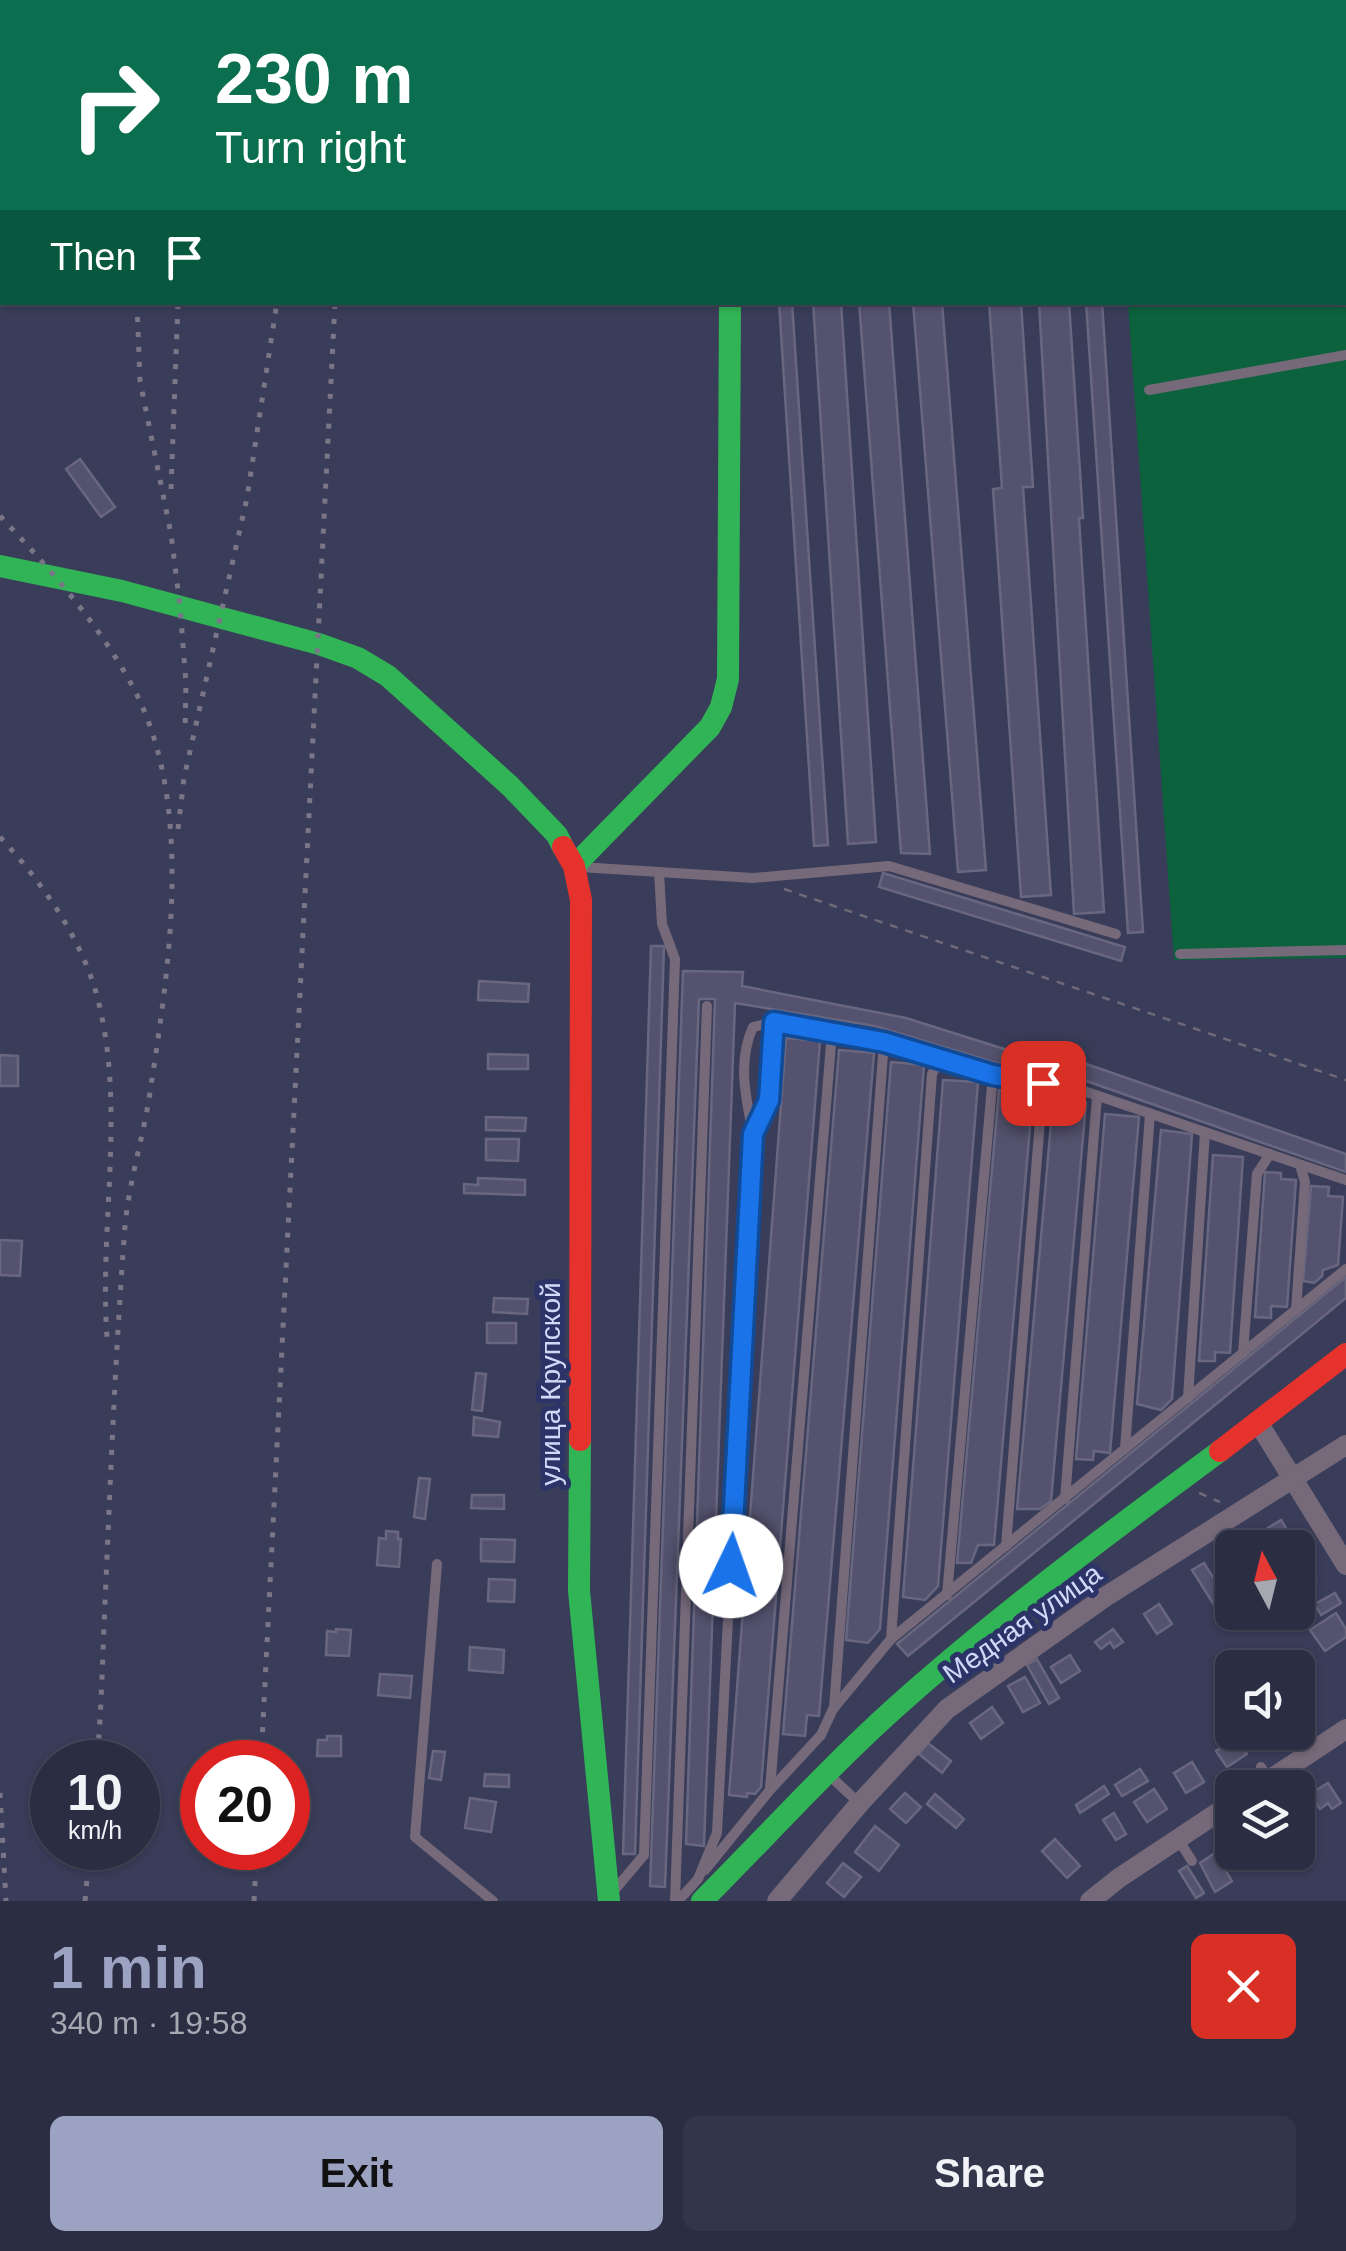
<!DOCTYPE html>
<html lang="en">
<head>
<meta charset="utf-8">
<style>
	:root { --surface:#2b2e43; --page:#33364a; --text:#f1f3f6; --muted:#a6a8b2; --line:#474a5c; --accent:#9ca2c1 }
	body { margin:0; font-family:Arial,sans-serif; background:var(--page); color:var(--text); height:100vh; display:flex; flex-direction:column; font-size:38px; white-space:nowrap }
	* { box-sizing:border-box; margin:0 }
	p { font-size:32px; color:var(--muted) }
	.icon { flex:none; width:55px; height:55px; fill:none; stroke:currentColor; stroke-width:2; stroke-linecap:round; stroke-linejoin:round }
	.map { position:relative; height:1901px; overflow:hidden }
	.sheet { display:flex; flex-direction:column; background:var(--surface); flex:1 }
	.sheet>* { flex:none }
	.banner { position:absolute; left:0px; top:0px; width:1348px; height:305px; box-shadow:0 2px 8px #0004,0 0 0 2px var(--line); background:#0b6e4f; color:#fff; overflow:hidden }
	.needle { width:65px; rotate:353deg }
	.tools { position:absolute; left:1215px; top:1530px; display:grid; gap:20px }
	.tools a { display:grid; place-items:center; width:100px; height:100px; border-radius:15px; background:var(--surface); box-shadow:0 2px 8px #0004,0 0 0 2px var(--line); font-size:50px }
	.speed { position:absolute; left:30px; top:1740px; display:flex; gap:20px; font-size:50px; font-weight:700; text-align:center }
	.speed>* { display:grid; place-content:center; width:130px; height:130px; border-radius:50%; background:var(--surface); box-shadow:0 2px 8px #0004,0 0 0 2px var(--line); line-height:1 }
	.speed small { font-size:25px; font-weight:400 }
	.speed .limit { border:15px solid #d22; background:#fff; color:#111 }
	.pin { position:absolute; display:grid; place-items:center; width:85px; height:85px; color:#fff; margin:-42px; border-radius:20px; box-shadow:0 5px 15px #0006 }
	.me { position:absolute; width:110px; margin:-55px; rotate:3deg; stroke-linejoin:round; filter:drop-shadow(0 0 8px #0008) }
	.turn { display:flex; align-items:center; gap:35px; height:210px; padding:0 50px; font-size:45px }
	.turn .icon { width:130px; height:130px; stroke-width:2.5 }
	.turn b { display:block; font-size:70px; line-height:85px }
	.then { display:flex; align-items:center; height:95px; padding:0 50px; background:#0003; gap:20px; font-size:38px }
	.round { display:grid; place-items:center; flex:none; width:105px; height:105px; border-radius:15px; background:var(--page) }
	.overview { display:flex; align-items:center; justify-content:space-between; height:170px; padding:0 50px }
	h1 { font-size:60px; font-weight:700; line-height:75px; color:var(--accent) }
	.cta { display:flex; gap:20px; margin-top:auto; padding:20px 50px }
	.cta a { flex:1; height:115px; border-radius:15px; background:var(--accent); color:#111; font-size:40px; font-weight:700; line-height:115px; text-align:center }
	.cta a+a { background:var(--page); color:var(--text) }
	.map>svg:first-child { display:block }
	.green { fill:#0b623c }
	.building { fill:#55526f; stroke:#68677f; stroke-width:2.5 }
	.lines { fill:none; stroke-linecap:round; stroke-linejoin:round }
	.path { stroke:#706979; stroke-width:2.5; stroke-dasharray:8 8; stroke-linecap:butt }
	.lane { stroke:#76697a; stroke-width:10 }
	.street { stroke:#76697a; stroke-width:20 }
	.fast { stroke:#30b455; stroke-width:22 }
	.jam { stroke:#e5322d; stroke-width:22 }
	.rail { stroke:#7b7687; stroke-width:5; stroke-dasharray:5 10; stroke-linecap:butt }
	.route-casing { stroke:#114b97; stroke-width:25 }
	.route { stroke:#1a73e8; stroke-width:18 }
	.labels { text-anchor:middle; stroke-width:10; stroke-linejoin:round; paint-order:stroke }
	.street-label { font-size:28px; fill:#d1d9f9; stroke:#2b3367 }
</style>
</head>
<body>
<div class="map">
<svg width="1346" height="1901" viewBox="0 0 1346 1901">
	<rect width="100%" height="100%" fill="#393d59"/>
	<!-- green -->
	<polygon class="green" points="1107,0 1346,0 1346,958 1174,960 1128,303 1345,302 1345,2"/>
	<!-- building -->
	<g class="building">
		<polygon points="139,0 255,0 139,2"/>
		<polygon points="779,302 792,302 828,845 814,846"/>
		<polygon points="813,302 841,302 876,842 848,844"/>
		<polygon points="859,302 889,302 930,854 901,853"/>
		<polygon points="913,302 942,302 986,870 958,872"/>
		<polygon points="989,302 1021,302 1033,487 1023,487 1051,895 1021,897 993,489 1002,488"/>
		<polygon points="1039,302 1069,302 1083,518 1079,518 1104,912 1074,914"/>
		<polygon points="1086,302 1102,302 1143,932 1128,933"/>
		<polygon points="80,459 115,507 101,517 66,469"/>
		<polygon points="883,873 1125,947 1121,961 879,887"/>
		<polygon points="651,946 664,946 635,1854 623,1854"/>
		<polygon points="683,971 743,972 742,986 906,1018 1020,1054 1075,1060 1346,1154 1346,1172 1072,1076 1016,1069 875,1026 735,1003 704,1846 686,1844 715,999 699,999 665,1887 650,1886"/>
		<polygon points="479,981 529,984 528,1002 478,1000"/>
		<polygon points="786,1038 820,1041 761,1787 755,1794 747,1793 747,1797 729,1795"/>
		<polygon points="839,1050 874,1053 819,1716 807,1715 805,1736 783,1734"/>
		<polygon points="488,1054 528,1055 528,1069 488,1069"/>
		<polygon points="0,1055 18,1056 18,1086 0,1086"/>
		<polygon points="891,1062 924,1065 880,1629 868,1643 846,1640"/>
		<polygon points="943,1080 978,1082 938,1586 925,1600 903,1597"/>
		<polygon points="999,1090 1033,1092 994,1545 978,1545 971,1563 957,1563"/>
		<polygon points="1053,1101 1086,1103 1051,1501 1040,1509 1017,1509"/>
		<polygon points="1105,1114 1139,1117 1110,1453 1094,1451 1093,1460 1076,1459"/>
		<polygon points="486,1117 526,1118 525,1131 486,1130"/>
		<polygon points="1161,1130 1192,1134 1172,1399 1161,1410 1137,1404"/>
		<polygon points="486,1139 519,1139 518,1161 486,1160"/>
		<polygon points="1213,1155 1243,1157 1230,1353 1215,1352 1215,1361 1199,1361"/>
		<polygon points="1265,1172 1281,1173 1281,1179 1296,1180 1287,1307 1271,1306 1271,1318 1255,1317"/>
		<polygon points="478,1178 525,1180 525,1195 464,1193 464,1184 478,1185"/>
		<polygon points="1311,1186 1329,1187 1328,1196 1343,1197 1338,1265 1323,1270 1322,1276 1314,1283 1303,1281"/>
		<polygon points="0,1240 22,1241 20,1276 0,1275"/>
		<polygon points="1346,1277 1346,1298 908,1656 897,1644"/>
		<polygon points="494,1298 528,1299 527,1314 493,1312"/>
		<rect x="487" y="1323" width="29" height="20"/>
		<polygon points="476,1373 486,1374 482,1411 472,1410"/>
		<polygon points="474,1417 500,1422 498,1437 473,1435"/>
		<polygon points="419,1478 430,1479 425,1519 414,1517"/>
		<polygon points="472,1495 504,1495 504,1509 471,1508"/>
		<polygon points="1281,1520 1292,1538 1278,1546 1268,1528"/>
		<polygon points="386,1531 398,1532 398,1539 401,1539 399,1567 377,1565 379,1538 386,1539"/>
		<polygon points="481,1539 515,1540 514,1562 481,1561"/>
		<polygon points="1306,1561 1316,1579 1304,1586 1298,1575 1298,1566"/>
		<polygon points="1204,1563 1236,1614 1224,1621 1192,1570"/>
		<polygon points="489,1579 515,1580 514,1602 488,1601"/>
		<polygon points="1335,1593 1341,1603 1321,1615 1315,1604"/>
		<polygon points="1159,1604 1172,1624 1157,1634 1144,1614"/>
		<polygon points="1336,1613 1346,1629 1346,1637 1325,1651 1310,1630"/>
		<polygon points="336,1629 351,1630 349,1656 326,1655 327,1631 336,1632"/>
		<polygon points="1113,1629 1123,1642 1114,1648 1110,1642 1101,1649 1095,1642"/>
		<polygon points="470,1647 504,1650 503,1673 469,1670"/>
		<polygon points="1070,1655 1080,1671 1061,1683 1051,1667"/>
		<polygon points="1037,1659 1059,1698 1049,1704 1027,1665"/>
		<polygon points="380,1674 412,1676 410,1698 378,1695"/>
		<polygon points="1025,1677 1040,1703 1023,1712 1008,1686"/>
		<polygon points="992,1707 1003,1723 981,1739 970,1723"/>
		<polygon points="327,1736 341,1736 341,1756 317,1756 318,1740 327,1740"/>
		<polygon points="1235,1737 1247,1754 1227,1767 1216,1751"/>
		<polygon points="928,1743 951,1761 942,1773 919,1754"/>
		<polygon points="433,1751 445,1752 441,1780 429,1778"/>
		<polygon points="1192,1762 1204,1782 1186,1793 1174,1773"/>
		<polygon points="1140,1769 1148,1781 1122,1796 1115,1785"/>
		<polygon points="485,1774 509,1775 509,1787 484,1786"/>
		<polygon points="1328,1783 1341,1803 1332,1809 1328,1803 1320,1809 1310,1794"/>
		<polygon points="1104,1786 1109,1794 1080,1813 1076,1805"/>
		<polygon points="1154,1789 1167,1809 1147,1822 1134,1802"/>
		<polygon points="905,1793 921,1807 906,1823 890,1809"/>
		<polygon points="935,1794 964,1819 956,1828 927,1804"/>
		<polygon points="470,1798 496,1802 491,1832 465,1828"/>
		<polygon points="1114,1813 1126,1834 1116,1840 1103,1820"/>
		<polygon points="875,1826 899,1845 879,1871 855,1852"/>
		<polygon points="1055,1839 1080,1866 1067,1878 1042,1851"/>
		<polygon points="1215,1853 1232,1881 1215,1892 1200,1863"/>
		<polygon points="843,1863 861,1877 844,1897 827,1883"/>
		<polygon points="1187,1866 1204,1893 1196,1898 1179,1871"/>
	</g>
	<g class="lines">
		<!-- path -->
		<g class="path">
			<polyline points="784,889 1346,1080"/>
			<polyline points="1199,1493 1220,1502"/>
		</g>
		<!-- lane -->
		<g class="lane">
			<polyline points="1149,390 1346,355"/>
			<polyline points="580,867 753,878 889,866 1116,934"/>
			<polyline points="1180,954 1346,950"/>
			<polyline points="753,1133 769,1100 774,1022"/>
			<polyline points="1296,1310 1305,1182 1300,1165"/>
			<polyline points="1243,1353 1257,1174 1270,1154"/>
			<polyline points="1188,1398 1205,1132"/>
			<polyline points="1125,1449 1150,1114"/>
			<polyline points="1065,1499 1097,1096"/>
			<polyline points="1006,1546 1043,1083"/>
			<polyline points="437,1564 415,1837 493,1901"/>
			<polyline points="947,1595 993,1075"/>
			<polyline points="891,1639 932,1074 941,1057"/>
			<polyline points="834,1708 884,1041"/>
			<polyline points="1261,1767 1269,1780"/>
			<polyline points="828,1774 859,1803"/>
			<polyline points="770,1789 832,1032"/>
			<polyline points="1178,1839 1192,1861"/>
			<polyline points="705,1870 770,1790 821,1735 833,1709 891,1639 1346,1269"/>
			<polyline points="612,1893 644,1855 675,959 662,924 659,872"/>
			<polyline points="675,1901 707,1006"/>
			<path d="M678,1901L698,1879L717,1833L753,1134C746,1098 737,1062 753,1027L774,1022L884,1041L993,1075L1072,1087L1346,1180"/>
		</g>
		<!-- street -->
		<g class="street">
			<polyline points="733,2 733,0"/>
			<polyline points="1259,1424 1346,1565"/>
			<polyline points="1257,1788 1346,1729"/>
			<polyline points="777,1901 860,1803 947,1709 1105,1597 1346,1445"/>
			<polyline points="1090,1901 1119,1878 1232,1803"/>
		</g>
		<!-- fast -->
		<g class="fast">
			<polyline points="0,566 122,591 319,644 358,658 388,676 510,786 557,835 563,847"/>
			<polyline points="574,866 710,727 721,707 728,679 730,302"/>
			<polyline points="580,1440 579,1591 609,1901"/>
			<path d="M702,1901C767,1836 828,1768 896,1707C999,1615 1109,1533 1220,1451"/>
		</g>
		<!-- jam -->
		<g class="jam">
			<polyline points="563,847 574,866 581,900 580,1440"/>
			<polyline points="1220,1451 1346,1354"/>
		</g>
		<!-- rail -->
		<g class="rail">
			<polyline points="148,2 148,0"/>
			<polyline points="188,2 188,0"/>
			<polyline points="290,2 290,0"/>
			<polyline points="349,2 349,0"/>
			<polyline points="137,302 140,381 171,534 180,606 186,684 185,729"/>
			<polyline points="171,489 178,302"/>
			<path d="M0,516C51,570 99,624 134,689C196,808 168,973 149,1099C142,1141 129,1183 125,1226C116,1344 111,1463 106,1581C103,1641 102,1702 97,1762"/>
			<polyline points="178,829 184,778 247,498 277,302"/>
			<path d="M0,837C42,882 83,940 98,1000C126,1110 99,1225 107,1337"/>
			<polyline points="261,1762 335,302"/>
			<polyline points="0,1793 6,1901"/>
			<polyline points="85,1901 90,1848"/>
			<polyline points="254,1901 257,1848"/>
		</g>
	</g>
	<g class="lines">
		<!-- route casing -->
		<g class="route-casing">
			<polyline id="route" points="731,1566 753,1134 769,1100 774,1022 884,1042 993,1075 1043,1083"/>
		</g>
		<!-- route -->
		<use href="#route" class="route"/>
	</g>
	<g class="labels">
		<!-- street labels -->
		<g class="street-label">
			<text transform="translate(550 1384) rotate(-90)" y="10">улица Крупской</text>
			<text transform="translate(1022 1623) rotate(-35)" y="10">Медная улица</text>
		</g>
	</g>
</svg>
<div class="tools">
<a><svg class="needle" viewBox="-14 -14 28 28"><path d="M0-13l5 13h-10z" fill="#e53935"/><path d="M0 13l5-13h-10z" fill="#a6a8b2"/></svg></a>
<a><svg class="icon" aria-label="sound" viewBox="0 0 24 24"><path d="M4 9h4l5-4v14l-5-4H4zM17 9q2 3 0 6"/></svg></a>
<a><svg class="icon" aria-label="layers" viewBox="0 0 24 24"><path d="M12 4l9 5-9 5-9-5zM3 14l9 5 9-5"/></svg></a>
</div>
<div class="speed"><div>10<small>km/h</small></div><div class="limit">20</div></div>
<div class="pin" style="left:1043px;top:1083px;background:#d93025"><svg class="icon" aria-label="arrive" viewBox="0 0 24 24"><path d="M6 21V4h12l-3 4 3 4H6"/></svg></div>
<svg class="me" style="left:731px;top:1566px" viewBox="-20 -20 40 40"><circle r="19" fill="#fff"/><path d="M0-13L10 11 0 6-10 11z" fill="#1a73e8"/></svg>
<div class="banner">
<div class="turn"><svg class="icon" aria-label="right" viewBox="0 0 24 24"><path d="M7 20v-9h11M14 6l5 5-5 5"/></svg><div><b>230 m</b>Turn right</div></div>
<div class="then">Then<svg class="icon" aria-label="arrive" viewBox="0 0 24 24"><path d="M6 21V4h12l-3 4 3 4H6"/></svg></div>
</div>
</div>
<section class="sheet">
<div class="overview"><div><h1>1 min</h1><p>340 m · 19:58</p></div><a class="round" style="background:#d93025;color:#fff"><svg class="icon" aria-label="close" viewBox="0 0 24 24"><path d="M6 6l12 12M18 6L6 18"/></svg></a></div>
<div class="cta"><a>Exit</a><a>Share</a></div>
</section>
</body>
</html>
